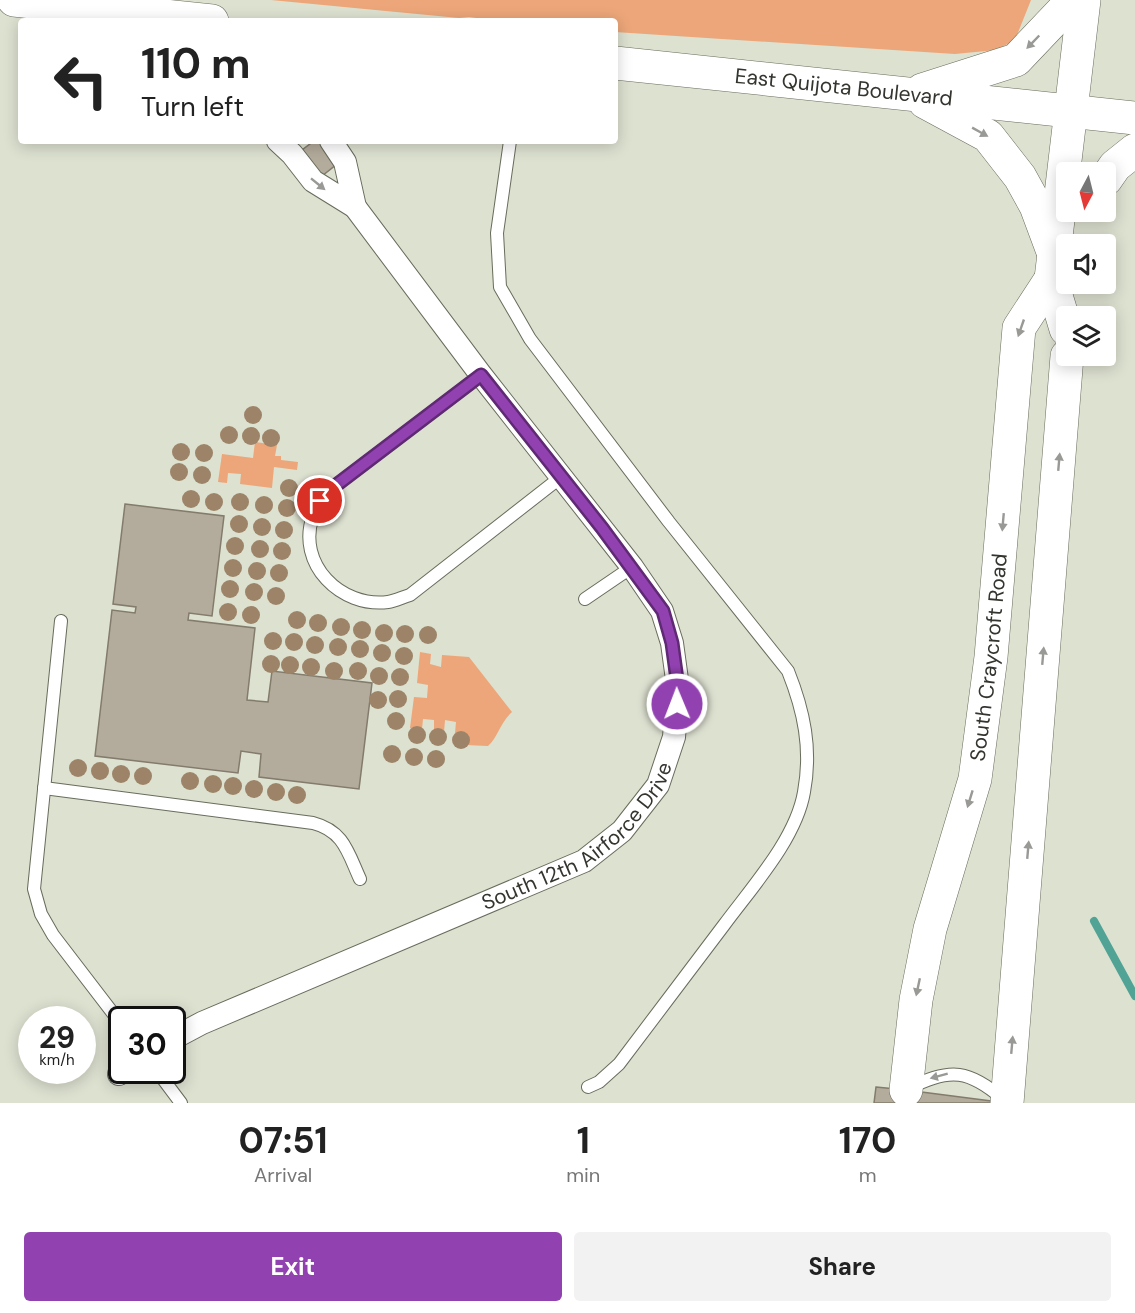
<!DOCTYPE html>
<html lang="en">
<head>
<meta charset="utf-8">
<style>
	:root { --surface:#fff; --page:#f2f2f2; --text:#222; --muted:#767676; --accent:#9241b1 }
	body { margin:0; font-family:"DM Sans",sans-serif; background:var(--page); color:var(--text); height:100vh; display:flex; flex-direction:column; font-size:22px; white-space:nowrap }
	* { box-sizing:border-box; margin:0 }
	p { font-size:20px; color:var(--muted) }
	.icon { flex:none; width:33px; height:33px; fill:none; stroke:currentColor; stroke-width:2; stroke-linecap:round; stroke-linejoin:round }
	.map { position:relative; height:1103px; overflow:hidden }
	.panel { display:flex; flex-direction:column; background:var(--surface); flex:1 }
	.panel>* { flex:none }
	.hud { position:absolute; left:18px; top:18px; width:600px; height:126px; border-radius:6px; box-shadow:0 3px 15px #0003; background:#fff; color:var(--text); overflow:hidden }
	.needle { width:39px; rotate:187deg }
	.fabs { position:absolute; left:1056px; top:162px; display:grid; gap:12px }
	.fabs a { display:grid; place-items:center; width:60px; height:60px; border-radius:6px; background:var(--surface); box-shadow:0 3px 15px #0003; font-size:30px }
	.speed { position:absolute; left:18px; top:1006px; display:flex; gap:12px; font-size:30px; font-weight:700; text-align:center }
	.speed>* { display:grid; place-content:center; width:78px; height:78px; border-radius:50%; background:var(--surface); box-shadow:0 3px 15px #0003; line-height:1 }
	.speed small { font-size:15px; font-weight:400 }
	.speed .limit { border:3px solid #111; border-radius:9px; background:#fff; color:#111 }
	.pin { position:absolute; display:grid; place-items:center; width:51px; height:51px; color:#fff; margin:-26px; border:3px solid #fff; border-radius:50%; box-shadow:0 2px 6px #0007 }
	.me { position:absolute; width:66px; margin:-33px; rotate:359deg; stroke-linejoin:round; filter:drop-shadow(0 0 4px #0008) }
	.turn { display:flex; align-items:center; gap:21px; height:126px; padding:0 24px; font-size:27px }
	.turn .icon { width:78px; height:78px; stroke-width:2.5 }
	.turn b { display:block; font-size:42px; line-height:51px }
	.eta { display:flex; justify-content:space-evenly; align-items:center; height:102px; text-align:center }
	.eta b { font-size:36px; font-weight:700; line-height:42px }
	.button { display:flex; gap:12px; margin-top:auto; padding:12px 24px }
	.button a { flex:1; height:69px; border-radius:6px; background:var(--accent); color:#fff; font-size:24px; font-weight:700; line-height:69px; text-align:center }
	.button a+a { background:var(--page); color:var(--text) }
	.map>svg:first-child { display:block }
	.green { fill:#eca679 }
	.lines { fill:none; stroke-linecap:round; stroke-linejoin:round }
	.stream { stroke:#50a395; stroke-width:8 }
	.building { fill:#b3ab9b; stroke:#837b6c; stroke-width:1.5 }
	.lane-casing { stroke:#686c5c; stroke-width:14 }
	.street-casing { stroke:#686c5c; stroke-width:24 }
	.secondary-casing { stroke:#686c5c; stroke-width:34 }
	.lane { stroke:#fff; stroke-width:12 }
	.street { stroke:#fff; stroke-width:22 }
	.secondary { stroke:#fff; stroke-width:33 }
	.tree { fill:#9d8469 }
	.oneway { fill:#999a96 }
	.route-casing { stroke:#5f2a73; stroke-width:15 }
	.route { stroke:#9241b1; stroke-width:10 }
	.labels { text-anchor:middle; stroke-width:6; stroke-linejoin:round; paint-order:stroke }
	.street-label { font-size:21px; fill:#33352e; stroke:#dde1d0 }
</style>
</head>
<body>
<div class="map">
<svg width="1135" height="1103" viewBox="0 0 1135 1103">
	<rect width="100%" height="100%" fill="#dde1d0"/>
	<!-- green -->
	<g class="green">
		<polygon points="271,0 1031,0 1015,40 996,50 955,54 615,32 615,21 499,21 469,17 459,18"/>
		<polygon points="255,442 277,445 275,456 281,456 281,460 298,462 297,470 274,467 272,488 240,484 241,474 228,473 227,483 218,482 222,454 253,458"/>
		<path d="M420,652L431,654L430,664L441,667L442,655L469,657L512,712C500,723 498,737 488,746L465,745L466,735L455,733L456,722L445,720L444,732L434,731V720L423,719L422,729L410,728L414,697L427,698L428,685L417,683Z"/>
	</g>
	<g class="lines">
		<!-- stream -->
		<polyline class="stream" points="1094,921 1135,996"/>
	</g>
	<!-- building -->
	<g class="building">
		<polygon points="314,141 320,141 337,164 322,176 302,150"/>
		<polygon points="125,504 224,516 212,616 189,613 188,620 255,628 247,700 268,702 272,671 372,683 359,789 259,777 261,754 241,751 238,773 95,756 112,610 135,613 136,607 113,604"/>
		<polygon points="876,1087 906,1090 1007,1103 874,1103"/>
	</g>
	<g class="lines">
		<!-- lane casing -->
		<g class="lane-casing">
			<g id="lane">
				<path d="M510,141L497,233L500,287L530,339L669,522L788,671C804,711 812,749 804,792C796,839 752,887 724,925C689,971 654,1018 619,1064L599,1082L588,1087"/>
				<path d="M481,375L335,486C326,495 317,504 313,516C296,564 341,608 388,602C395,601 403,597 410,595L561,477"/>
				<polyline points="585,599 632,567"/>
				<polyline points="61,621 34,889 41,914 53,935 122,1025"/>
				<path d="M44,788L313,823C344,831 348,853 360,879"/>
				<polyline points="157,1071 181,1103"/>
				<path d="M910,1088C950,1067 970,1070 1004,1100"/>
			</g>
		</g>
		<!-- street casing -->
		<g class="street-casing">
			<g id="street">
				<polyline points="278,141 292,154 313,181 355,207 345,162 331,141"/>
				<path id="s1" d="M172,1039L202,1023L584,861L622,831L658,785L674,737L678,687L672,643L662,611L632,567L481,375L355,207"/>
				<polyline points="119,1074 124,1071"/>
			</g>
		</g>
		<!-- secondary casing -->
		<g class="secondary-casing">
			<g id="secondary">
				<polyline points="14,0 212,21"/>
				<path id="s2" d="M615,63L1135,118"/>
				<polyline points="922,90 1016,60 1073,0"/>
				<polyline points="925,102 988,136 1020,177 1036,206 1052,249"/>
				<polyline points="1106,179 1115,166 1135,150"/>
				<polyline points="1066,329 1051,279 1084,0"/>
				<path id="s3" d="M906,1090L916,1000L930,929L975,779L991,657L1019,328L1051,279"/>
				<polyline points="1007,1103 1067,356"/>
			</g>
		</g>
		<!-- lane -->
		<use href="#lane" class="lane"/>
		<!-- street -->
		<use href="#street" class="street"/>
		<!-- secondary -->
		<use href="#secondary" class="secondary"/>
	</g>
	<!-- trees -->
	<g class="tree">
		<circle cx="253" cy="415" r="9"/>
		<circle cx="229" cy="435" r="9"/>
		<circle cx="251" cy="436" r="9"/>
		<circle cx="271" cy="438" r="9"/>
		<circle cx="181" cy="452" r="9"/>
		<circle cx="204" cy="453" r="9"/>
		<circle cx="179" cy="472" r="9"/>
		<circle cx="202" cy="475" r="9"/>
		<circle cx="289" cy="488" r="9"/>
		<circle cx="191" cy="499" r="9"/>
		<circle cx="214" cy="502" r="9"/>
		<circle cx="240" cy="502" r="9"/>
		<circle cx="264" cy="505" r="9"/>
		<circle cx="287" cy="508" r="9"/>
		<circle cx="239" cy="524" r="9"/>
		<circle cx="262" cy="527" r="9"/>
		<circle cx="284" cy="530" r="9"/>
		<circle cx="235" cy="546" r="9"/>
		<circle cx="260" cy="549" r="9"/>
		<circle cx="282" cy="551" r="9"/>
		<circle cx="233" cy="568" r="9"/>
		<circle cx="257" cy="571" r="9"/>
		<circle cx="279" cy="573" r="9"/>
		<circle cx="230" cy="589" r="9"/>
		<circle cx="254" cy="592" r="9"/>
		<circle cx="276" cy="596" r="9"/>
		<circle cx="228" cy="612" r="9"/>
		<circle cx="251" cy="615" r="9"/>
		<circle cx="297" cy="620" r="9"/>
		<circle cx="318" cy="623" r="9"/>
		<circle cx="341" cy="627" r="9"/>
		<circle cx="362" cy="630" r="9"/>
		<circle cx="384" cy="633" r="9"/>
		<circle cx="405" cy="634" r="9"/>
		<circle cx="428" cy="635" r="9"/>
		<circle cx="273" cy="641" r="9"/>
		<circle cx="294" cy="642" r="9"/>
		<circle cx="315" cy="645" r="9"/>
		<circle cx="338" cy="647" r="9"/>
		<circle cx="360" cy="649" r="9"/>
		<circle cx="382" cy="653" r="9"/>
		<circle cx="404" cy="656" r="9"/>
		<circle cx="271" cy="664" r="9"/>
		<circle cx="290" cy="665" r="9"/>
		<circle cx="311" cy="667" r="9"/>
		<circle cx="334" cy="671" r="9"/>
		<circle cx="358" cy="671" r="9"/>
		<circle cx="379" cy="676" r="9"/>
		<circle cx="400" cy="677" r="9"/>
		<circle cx="398" cy="699" r="9"/>
		<circle cx="378" cy="700" r="9"/>
		<circle cx="396" cy="721" r="9"/>
		<circle cx="417" cy="735" r="9"/>
		<circle cx="438" cy="737" r="9"/>
		<circle cx="461" cy="740" r="9"/>
		<circle cx="392" cy="754" r="9"/>
		<circle cx="414" cy="757" r="9"/>
		<circle cx="436" cy="759" r="9"/>
		<circle cx="78" cy="768" r="9"/>
		<circle cx="100" cy="771" r="9"/>
		<circle cx="121" cy="774" r="9"/>
		<circle cx="143" cy="776" r="9"/>
		<circle cx="190" cy="781" r="9"/>
		<circle cx="213" cy="784" r="9"/>
		<circle cx="233" cy="786" r="9"/>
		<circle cx="254" cy="789" r="9"/>
		<circle cx="276" cy="792" r="9"/>
		<circle cx="297" cy="795" r="9"/>
	</g>
	<!-- one-way arrows -->
	<defs><path id="oneway-solid" d="M-6-.8H1V-3.2L6.5 0L1 3.2V.8H-6Z" transform="scale(1.5)"/></defs>
	<g class="oneway">
		<use href="#oneway-solid" transform="translate(1033 42) rotate(134)"/>
		<use href="#oneway-solid" transform="translate(980 132) rotate(29)"/>
		<use href="#oneway-solid" transform="translate(318 184) rotate(39)"/>
		<use href="#oneway-solid" transform="translate(1021 328) rotate(109)"/>
		<use href="#oneway-solid" transform="translate(1059 462) rotate(-85)"/>
		<use href="#oneway-solid" transform="translate(1003 522) rotate(95)"/>
		<use href="#oneway-solid" transform="translate(1043 656) rotate(-85)"/>
		<use href="#oneway-solid" transform="translate(970 799) rotate(107)"/>
		<use href="#oneway-solid" transform="translate(1028 850) rotate(-85)"/>
		<use href="#oneway-solid" transform="translate(918 987) rotate(102)"/>
		<use href="#oneway-solid" transform="translate(1012 1045) rotate(-85)"/>
		<use href="#oneway-solid" transform="translate(939 1076) rotate(165)"/>
	</g>
	<g class="lines">
		<!-- route casing -->
		<g class="route-casing">
			<polyline id="route" points="320,501 335,486 481,375 602,528 663,611 672,643 678,687 677,704"/>
		</g>
		<!-- route -->
		<use href="#route" class="route"/>
	</g>
	<g class="labels">
		<!-- street labels -->
		<g class="street-label">
			<text dy="7" stroke="none"><textPath href="#s2" startOffset="230">East Quijota Boulevard</textPath></text>
			<text dy="7" stroke="none"><textPath href="#s3" startOffset="442">South Craycroft Road</textPath></text>
			<text dy="7" stroke="none"><textPath href="#s1" startOffset="459">South 12th Airforce Drive</textPath></text>
		</g>
	</g>
</svg>
<div class="fabs">
<a><svg class="needle" viewBox="-14 -14 28 28"><path d="M0-13l5 13h-10z" fill="#e53935"/><path d="M0 13l5-13h-10z" fill="#767676"/></svg></a>
<a><svg class="icon" aria-label="sound" viewBox="0 0 24 24"><path d="M4 9h4l5-4v14l-5-4H4zM17 9q2 3 0 6"/></svg></a>
<a><svg class="icon" aria-label="layers" viewBox="0 0 24 24"><path d="M12 4l9 5-9 5-9-5zM3 14l9 5 9-5"/></svg></a>
</div>
<div class="speed"><div>29<small>km/h</small></div><div class="limit">30</div></div>
<div class="pin" style="left:320px;top:501px;background:#d93025"><svg class="icon" aria-label="arrive" viewBox="0 0 24 24"><path d="M6 21V4h12l-3 4 3 4H6"/></svg></div>
<svg class="me" style="left:677px;top:704px" viewBox="-20 -20 40 40"><circle r="17" fill="#9241b1" stroke="#fff" stroke-width="3"/><path d="M0-11L8 9 0 5-8 9z" fill="#fff"/></svg>
<div class="hud">
<div class="turn"><svg class="icon" aria-label="left" viewBox="0 0 24 24"><path d="M17 20v-9H6M10 6l-5 5 5 5"/></svg><div><b>110 m</b>Turn left</div></div>
</div>
</div>
<section class="panel">
<div class="eta">
<div><b>07:51</b><p>Arrival</p></div>
<div><b>1</b><p>min</p></div>
<div><b>170</b><p>m</p></div>
</div>
<div class="button"><a>Exit</a><a>Share</a></div>
</section>
</body>
</html>
